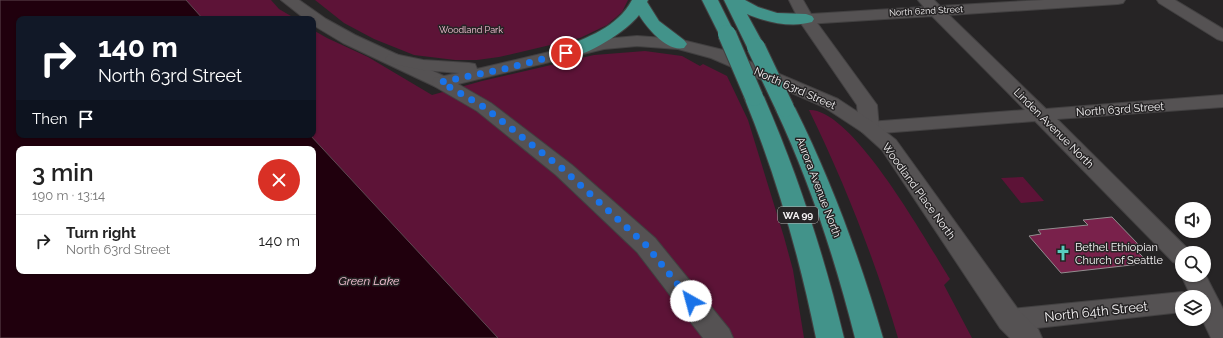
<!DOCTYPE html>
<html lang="en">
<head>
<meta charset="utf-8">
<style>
	:root { --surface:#fff; --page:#f2f2f2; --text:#222; --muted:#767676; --line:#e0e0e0 }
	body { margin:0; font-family:Raleway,sans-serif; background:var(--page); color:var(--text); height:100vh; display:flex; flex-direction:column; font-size:15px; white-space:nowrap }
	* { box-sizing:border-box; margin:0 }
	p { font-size:13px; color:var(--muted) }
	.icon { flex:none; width:22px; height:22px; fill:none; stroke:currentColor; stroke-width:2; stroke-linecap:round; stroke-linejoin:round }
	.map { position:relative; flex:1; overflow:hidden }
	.drawer { position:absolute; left:16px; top:146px; width:300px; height:128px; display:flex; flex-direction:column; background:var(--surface); border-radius:8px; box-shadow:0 1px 3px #0004 }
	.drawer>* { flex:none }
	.top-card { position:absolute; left:16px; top:16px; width:300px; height:122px; border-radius:8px; box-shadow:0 1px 3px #0004; background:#111827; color:#fff; overflow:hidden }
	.buttons { position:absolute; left:1175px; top:202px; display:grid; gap:8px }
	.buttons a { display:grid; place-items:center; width:36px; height:36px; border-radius:50%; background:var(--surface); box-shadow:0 1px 3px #0004; font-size:20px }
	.pin { position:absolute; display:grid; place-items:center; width:34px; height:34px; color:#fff; margin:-17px; border:2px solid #fff; border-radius:50%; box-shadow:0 1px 4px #0007 }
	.me { position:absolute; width:44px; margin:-22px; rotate:322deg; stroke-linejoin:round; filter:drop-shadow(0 0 3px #0008) }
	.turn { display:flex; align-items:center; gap:14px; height:84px; padding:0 16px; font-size:18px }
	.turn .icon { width:52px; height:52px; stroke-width:2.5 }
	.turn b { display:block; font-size:28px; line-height:34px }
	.then { display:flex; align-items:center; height:38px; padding:0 16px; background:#0003; gap:8px; font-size:15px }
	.round { display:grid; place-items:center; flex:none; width:42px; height:42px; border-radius:21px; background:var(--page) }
	.overview { display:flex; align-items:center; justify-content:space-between; height:68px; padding:0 16px }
	h1 { font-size:24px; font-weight:600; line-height:30px }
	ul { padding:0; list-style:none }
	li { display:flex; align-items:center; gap:12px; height:52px; padding:0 16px; border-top:1px solid var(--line) }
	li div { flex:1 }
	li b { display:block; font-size:15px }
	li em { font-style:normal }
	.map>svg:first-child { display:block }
	.green { fill:#5d1337 }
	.water { fill:#20000d; stroke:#604953; fill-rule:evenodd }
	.building { fill:#79214b; stroke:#918e8f }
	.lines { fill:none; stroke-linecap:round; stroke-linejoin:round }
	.minor-casing { stroke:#424041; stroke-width:2 }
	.tertiary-casing { stroke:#424041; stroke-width:2 }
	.secondary-casing { stroke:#424041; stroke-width:2 }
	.trunk-casing { stroke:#424041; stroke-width:2 }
	.minor { fill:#555253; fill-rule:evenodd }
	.tertiary { fill:#555253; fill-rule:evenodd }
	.secondary { fill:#555253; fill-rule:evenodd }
	.trunk { fill:#42938a; fill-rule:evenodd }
	.trunk-bridge-casing { stroke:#424041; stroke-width:20; stroke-linecap:butt }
	.trunk-bridge { stroke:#42938a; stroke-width:18 }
	.route { stroke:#1a73e8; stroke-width:7; stroke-dasharray:0 12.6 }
	.labels { text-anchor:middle; stroke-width:3; stroke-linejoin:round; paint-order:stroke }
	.far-street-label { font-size:9px; fill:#f6f4f5; stroke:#262425 }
	.far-park-label { font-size:9px; fill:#f7c4d6; stroke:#262425 }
	.shield { fill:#262425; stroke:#b8b6b7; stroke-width:1 }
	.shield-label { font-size:10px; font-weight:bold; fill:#f6f4f5 }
	.street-label { font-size:11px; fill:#f6f4f5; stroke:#262425 }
	.poi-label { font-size:11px; fill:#f6f4f5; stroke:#262425; text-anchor:start }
	.water-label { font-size:12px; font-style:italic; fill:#f4c1d3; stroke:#262425 }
	.near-street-label { font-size:13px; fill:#f6f4f5; stroke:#262425 }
</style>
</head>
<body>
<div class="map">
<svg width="1223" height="338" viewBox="0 0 1223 338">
	<rect width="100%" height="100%" fill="#262425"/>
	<!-- green -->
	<g class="green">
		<polygon points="186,0 271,0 279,9 296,19 203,19"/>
		<polygon points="315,0 628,0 622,12 607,25 580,38 499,57 477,60 455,60 414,55 374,39 344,23"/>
		<polygon points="313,30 327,38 368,57 432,95 482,81 594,55 645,51 682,56 700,66 703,64 727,76 748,120 784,237 793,270 804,338 498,338 310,135 313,135"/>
		<path d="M809,110C853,108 927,243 950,279L944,285L972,338H898C875,260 845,184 809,110Z"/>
		<polygon points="1023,177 1044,201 1021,203 1001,178"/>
	</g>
	<!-- water -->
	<path class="water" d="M0,0H186L203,19H19V135H310L498,338H0ZM19,149H313V271H19Z"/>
	<!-- building -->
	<polygon class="building" points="1112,217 1138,244 1131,245 1149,263 1061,273 1029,236 1041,234 1038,230 1088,225 1083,220"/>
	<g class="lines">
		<!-- minor casing -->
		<g class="minor-casing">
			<g id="minor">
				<polygon points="789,0 803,0 811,14 924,7 918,0 934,0 940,6 1044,0 1125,0 1123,3 1118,4 949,15 1046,109 1223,95 1223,107 1057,119 1192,253 1182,253 1182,265 1173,262 1035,121 869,134 862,132 859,128 862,124 869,122 1025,110 932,16 806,24 800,22"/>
				<polygon points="1157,0 1175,0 1223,29 1223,41 1217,39 1159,3"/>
				<polygon points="1182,272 1182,275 1204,275 1204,272 1223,309 1223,338 1211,338 1202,319 1204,319 1204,297 1182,297 1182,312 1010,331 1001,328 997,320 1001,312 1010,309 1182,292 1190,294 1181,275"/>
			</g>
		</g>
		<!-- tertiary casing -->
		<g class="tertiary-casing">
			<g id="tertiary">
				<polygon points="281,0 299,0 326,19 355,35 448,78 450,82 448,86 441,88 434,86 343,43 313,25 313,19 305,19"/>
				<polygon points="806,14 812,16 877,105 879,128 876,132 869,134 862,132 859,128 857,105 798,19 800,16"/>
			</g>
		</g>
		<!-- secondary casing -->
		<g class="secondary-casing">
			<polygon id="secondary" points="637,36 678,39 723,50 838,99 876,124 896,140 1020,312 1038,329 1042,338 1010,338 1000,328 882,150 862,132 824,107 711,58 678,49 637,46 604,49 458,84 491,103 572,165 655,238 729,329 733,338 703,338 637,252 556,175 477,111 434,86 432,82 434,78 459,73 423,70 388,63 385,59 388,55 394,54 423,60 469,63 475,64 477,69 604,39"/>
		</g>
		<!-- trunk casing -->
		<g class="trunk-casing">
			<g id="trunk">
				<path d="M632,0H648L647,2L659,21L684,40L687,44L684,48C667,52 648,29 639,15C627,31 580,62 560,57L557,53L560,49C587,37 617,28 632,0Z"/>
				<polygon points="702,0 718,0 735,34 733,38 727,39 721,38"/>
				<path d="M724,0H745L758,7L777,13L806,14L812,16L814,19L812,22C791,28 766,22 747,14L765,47L762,51L756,52L750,51L747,47Z"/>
				<path d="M754,91L761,93L764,97C798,175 824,255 844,338H816C799,255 776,175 744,97L747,93Z"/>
				<path d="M785,102L792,104L795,108C832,182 860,259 883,338H855C835,259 810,182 775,108L778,104Z"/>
			</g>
		</g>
		<!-- minor -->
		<use href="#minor" class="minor"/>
		<!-- tertiary -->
		<use href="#tertiary" class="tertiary"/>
		<!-- secondary -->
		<use href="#secondary" class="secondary"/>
		<!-- trunk -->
		<use href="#trunk" class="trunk"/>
		<!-- trunk-bridge casing -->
		<g class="trunk-bridge-casing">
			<g id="trunk-bridge">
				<polyline points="727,34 754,97"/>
				<polyline points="756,47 785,108"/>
			</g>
		</g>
		<!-- trunk-bridge -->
		<use href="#trunk-bridge" class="trunk-bridge"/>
	</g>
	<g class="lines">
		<!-- route -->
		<polyline class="route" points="566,53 508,68 441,82 484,107 564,170 646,245 691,301"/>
	</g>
	<!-- icons -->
	<defs>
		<g id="church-bare" transform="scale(1.2)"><path d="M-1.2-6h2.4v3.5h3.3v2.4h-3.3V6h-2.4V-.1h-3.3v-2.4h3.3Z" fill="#58cec0" stroke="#262425" stroke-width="2.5" paint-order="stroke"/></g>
	</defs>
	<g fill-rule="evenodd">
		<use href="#church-bare" x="1063" y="253"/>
	</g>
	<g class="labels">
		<!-- far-street labels -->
		<g class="far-street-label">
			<text transform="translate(926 11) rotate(-3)" y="3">North 62nd Street</text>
		</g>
		<!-- far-park labels -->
		<g class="far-park-label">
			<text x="471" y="33">Woodland Park</text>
		</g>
		<!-- shield labels -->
		<rect class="shield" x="778" y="207" width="40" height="16" rx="3"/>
		<g class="shield-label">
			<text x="798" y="219">WA 99</text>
		</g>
		<!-- street labels -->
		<g class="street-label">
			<text transform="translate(795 88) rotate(24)" y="4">North 63rd Street</text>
			<text transform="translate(1120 109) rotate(-4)" y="4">North 63rd Street</text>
			<text transform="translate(1054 128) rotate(45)" y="4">Linden Avenue North</text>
			<text transform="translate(819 187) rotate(69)" y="4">Aurora Avenue North</text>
			<text transform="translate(919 191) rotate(54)" y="4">Woodland Place North</text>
		</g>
		<!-- poi labels -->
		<g class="poi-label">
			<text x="1075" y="251">Bethel Ethiopian<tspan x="1075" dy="13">Church of Seattle</tspan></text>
		</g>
		<!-- water labels -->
		<g class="water-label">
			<text x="369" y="285">Green Lake</text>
		</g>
		<!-- near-street labels -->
		<g class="near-street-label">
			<text transform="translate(1096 311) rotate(-6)" y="5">North 64th Street</text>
		</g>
	</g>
</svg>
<div class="buttons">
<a><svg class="icon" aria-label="sound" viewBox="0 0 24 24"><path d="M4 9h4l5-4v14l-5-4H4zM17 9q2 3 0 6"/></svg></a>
<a><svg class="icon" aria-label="search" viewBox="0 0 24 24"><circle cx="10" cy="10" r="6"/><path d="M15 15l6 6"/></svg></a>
<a><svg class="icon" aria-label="layers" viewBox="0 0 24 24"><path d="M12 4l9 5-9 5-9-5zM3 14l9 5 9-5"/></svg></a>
</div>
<div class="pin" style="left:566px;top:53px;background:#d93025"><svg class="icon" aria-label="arrive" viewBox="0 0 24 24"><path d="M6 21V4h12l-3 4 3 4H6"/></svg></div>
<svg class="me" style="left:691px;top:301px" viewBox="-20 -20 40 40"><circle r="19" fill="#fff"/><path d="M0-13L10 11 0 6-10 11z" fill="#1a73e8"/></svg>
<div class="top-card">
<div class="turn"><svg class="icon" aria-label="right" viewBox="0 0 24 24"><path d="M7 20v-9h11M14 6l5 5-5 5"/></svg><div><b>140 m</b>North 63rd Street</div></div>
<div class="then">Then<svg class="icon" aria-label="arrive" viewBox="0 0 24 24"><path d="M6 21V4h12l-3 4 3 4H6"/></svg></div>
</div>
<section class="drawer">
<div class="overview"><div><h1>3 min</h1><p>190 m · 13:14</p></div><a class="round" style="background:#d93025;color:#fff"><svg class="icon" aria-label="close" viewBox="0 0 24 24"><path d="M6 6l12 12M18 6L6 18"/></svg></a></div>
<ul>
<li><svg class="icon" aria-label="right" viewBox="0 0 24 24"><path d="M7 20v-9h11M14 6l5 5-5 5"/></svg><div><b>Turn right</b><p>North 63rd Street</p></div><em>140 m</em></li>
</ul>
</section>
</div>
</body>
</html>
